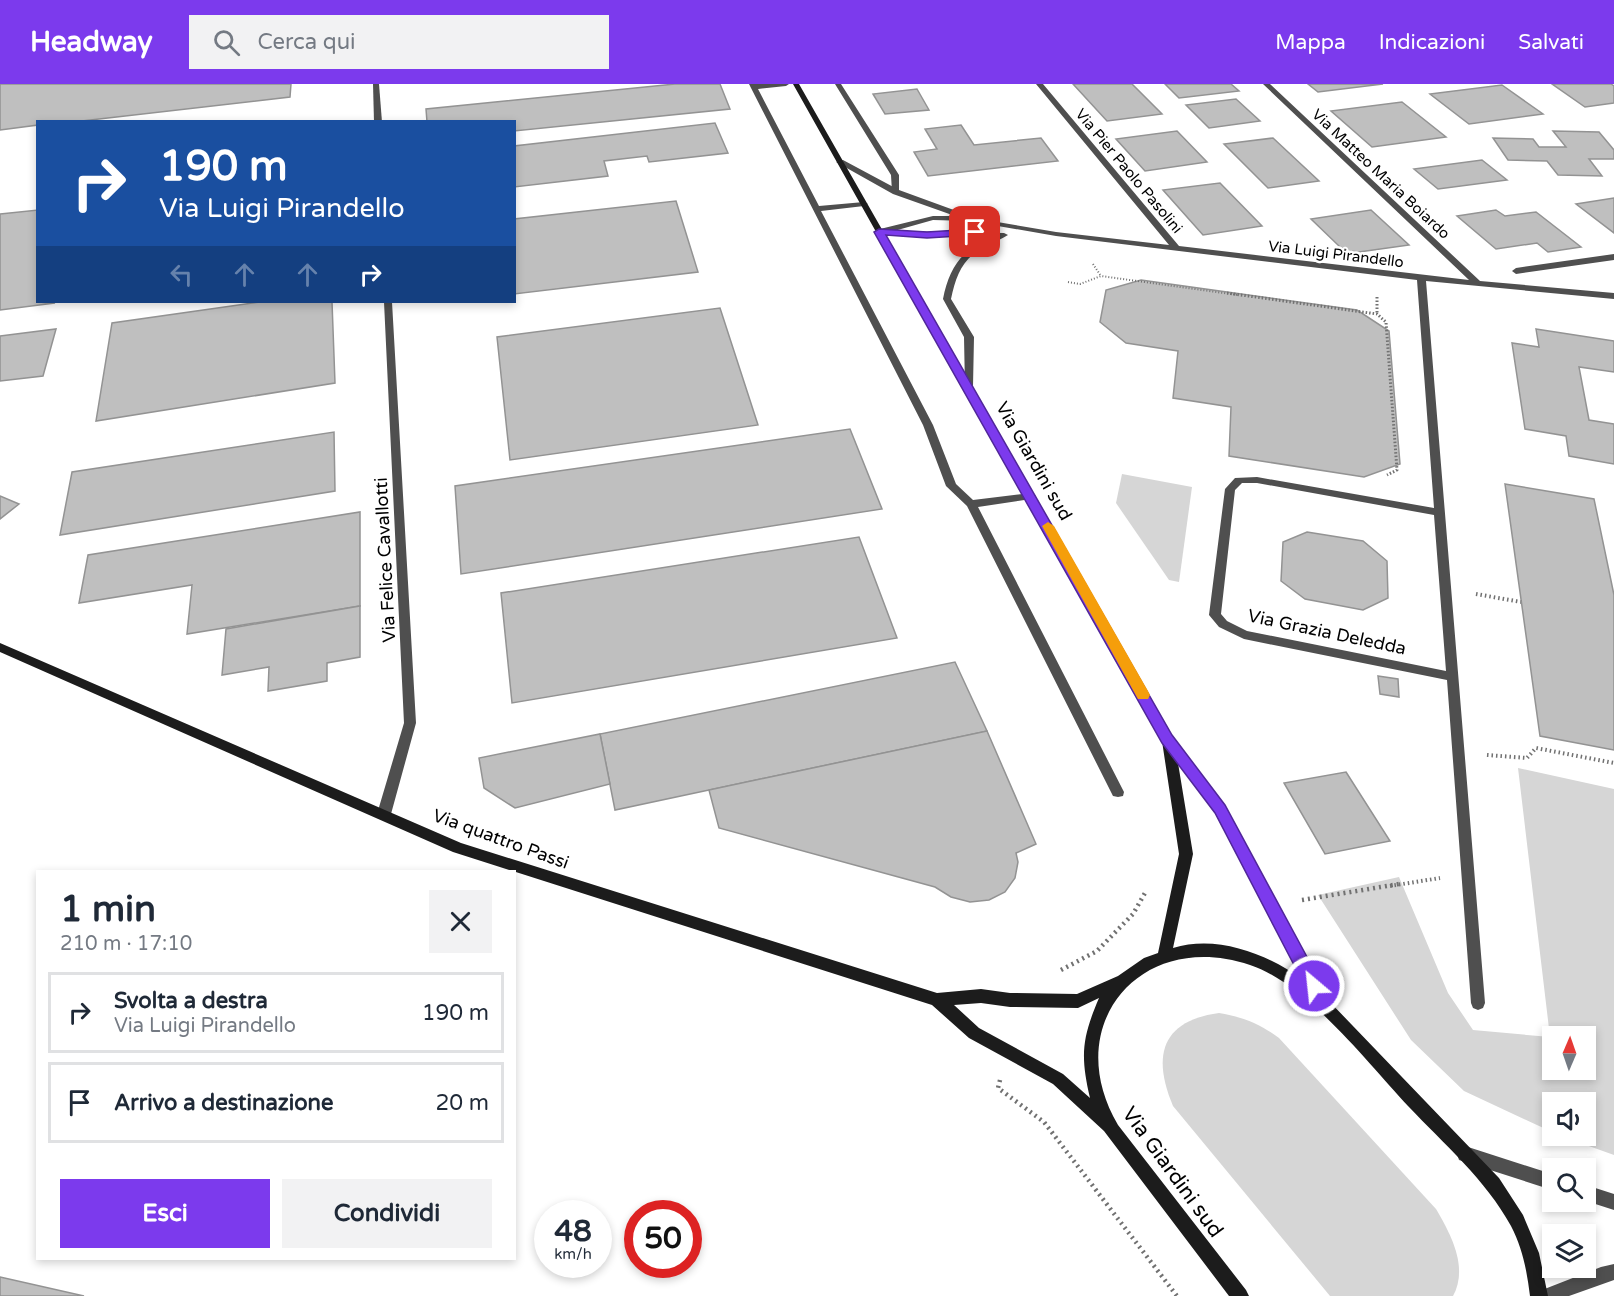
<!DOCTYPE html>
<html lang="it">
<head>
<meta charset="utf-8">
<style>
	:root { --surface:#fff; --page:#f2f2f3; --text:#1f2937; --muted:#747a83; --line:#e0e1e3; --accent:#7c3aed }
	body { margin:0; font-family:"Varela Round",sans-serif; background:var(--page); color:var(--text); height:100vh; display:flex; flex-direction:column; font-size:22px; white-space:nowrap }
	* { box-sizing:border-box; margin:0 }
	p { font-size:20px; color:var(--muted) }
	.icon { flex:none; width:33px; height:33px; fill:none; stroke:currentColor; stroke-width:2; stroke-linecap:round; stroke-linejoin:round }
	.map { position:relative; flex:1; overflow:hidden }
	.details { position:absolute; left:36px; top:786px; width:480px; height:390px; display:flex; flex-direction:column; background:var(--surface); border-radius:0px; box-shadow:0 3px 9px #0003 }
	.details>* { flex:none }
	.guide { position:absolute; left:36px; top:36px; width:480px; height:183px; border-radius:0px; box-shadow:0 3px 9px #0003; background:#1a4fa0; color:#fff; overflow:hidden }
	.needle { width:39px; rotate:2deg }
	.fabs { position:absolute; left:1542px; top:942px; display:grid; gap:12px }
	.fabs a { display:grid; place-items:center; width:54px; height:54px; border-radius:0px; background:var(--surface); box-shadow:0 3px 9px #0003; font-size:30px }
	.speed { position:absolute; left:534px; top:1116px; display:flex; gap:12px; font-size:30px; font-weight:700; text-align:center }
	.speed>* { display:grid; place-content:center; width:78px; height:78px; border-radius:50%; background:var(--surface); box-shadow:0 3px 9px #0003; line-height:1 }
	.speed small { font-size:15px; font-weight:400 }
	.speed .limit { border:9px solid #d22; background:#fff; color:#111 }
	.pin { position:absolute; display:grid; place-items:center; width:51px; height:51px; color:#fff; margin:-26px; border-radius:12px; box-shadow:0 3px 9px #0006 }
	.me { position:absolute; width:66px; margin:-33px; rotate:332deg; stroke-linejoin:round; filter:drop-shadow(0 0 4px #0008) }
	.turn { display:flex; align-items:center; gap:21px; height:126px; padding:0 24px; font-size:27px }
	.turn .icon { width:78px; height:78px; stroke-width:2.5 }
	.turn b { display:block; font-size:42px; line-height:51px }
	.lanes { display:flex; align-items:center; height:57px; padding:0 24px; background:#0003; justify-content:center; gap:30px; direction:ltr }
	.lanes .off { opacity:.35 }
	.round { display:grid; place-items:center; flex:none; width:63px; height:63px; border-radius:0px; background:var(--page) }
	.head { display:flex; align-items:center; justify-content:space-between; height:102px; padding:0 24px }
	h1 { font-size:36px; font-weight:700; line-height:45px }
	.primary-button { display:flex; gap:12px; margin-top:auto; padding:12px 24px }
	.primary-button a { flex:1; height:69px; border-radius:0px; background:var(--accent); color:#fff; font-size:24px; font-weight:700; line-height:69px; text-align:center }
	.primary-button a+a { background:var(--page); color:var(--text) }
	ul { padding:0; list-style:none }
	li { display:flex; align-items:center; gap:18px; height:81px; margin:0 12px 9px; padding:0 12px; border:3px solid var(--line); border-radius:0px }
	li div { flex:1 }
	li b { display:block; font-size:22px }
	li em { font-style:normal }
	header { display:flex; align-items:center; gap:36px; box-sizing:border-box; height:84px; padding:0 30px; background:var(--accent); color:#fff }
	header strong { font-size:28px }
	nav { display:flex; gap:33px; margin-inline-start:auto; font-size:21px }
	.search { width:420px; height:54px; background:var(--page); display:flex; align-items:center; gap:15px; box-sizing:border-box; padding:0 21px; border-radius:0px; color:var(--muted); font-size:22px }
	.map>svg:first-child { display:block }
	.green { fill:#d6d6d6; fill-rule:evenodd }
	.building { fill:#bfbfbf; stroke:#939393; stroke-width:1.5 }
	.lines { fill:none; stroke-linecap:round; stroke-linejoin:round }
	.path-far3 { stroke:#717171; stroke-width:2; stroke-dasharray:1 2; stroke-linecap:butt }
	.path-far2 { stroke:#717171; stroke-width:3; stroke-dasharray:1.5 2; stroke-linecap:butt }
	.path-far1 { stroke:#717171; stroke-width:4; stroke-dasharray:1.5 3; stroke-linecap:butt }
	.path { stroke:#717171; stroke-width:4.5; stroke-dasharray:2 4; stroke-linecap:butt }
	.service { fill:#4f4f4f; fill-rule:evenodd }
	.minor { fill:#4f4f4f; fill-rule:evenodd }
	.tertiary { fill:#4f4f4f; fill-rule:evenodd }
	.secondary { fill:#1c1c1c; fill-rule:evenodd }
	.route { fill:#7c3aed; stroke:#51269a; stroke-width:1.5 }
	.slow { fill:#f59e0b }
	.labels { text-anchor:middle; stroke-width:5; stroke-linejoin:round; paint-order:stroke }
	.far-street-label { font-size:15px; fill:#000; stroke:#fff }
	.street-label { font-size:18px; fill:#000; stroke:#fff }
	.near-street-label { font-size:21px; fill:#000; stroke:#fff }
</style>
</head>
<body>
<header>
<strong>Headway</strong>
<div class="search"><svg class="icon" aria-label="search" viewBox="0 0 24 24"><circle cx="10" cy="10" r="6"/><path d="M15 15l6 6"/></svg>Cerca qui</div>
<nav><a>Mappa</a><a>Indicazioni</a><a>Salvati</a></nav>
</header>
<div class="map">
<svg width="1614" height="1212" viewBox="0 0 1614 1212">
	<rect width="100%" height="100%" fill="#fff"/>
	<!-- green -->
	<g class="green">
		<polygon points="1122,390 1192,403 1179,498 1169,496 1116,419"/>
		<path d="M1518,684L1614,705V1071L1561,1052H1586V1018H1552V1048L1464,1007L1411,956L1318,811L1399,793L1448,909L1473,946L1550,953ZM1552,952H1586V986H1552Z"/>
		<path d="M1219,929C1243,933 1260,940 1279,954L1436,1125C1450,1149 1469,1183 1453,1212H1330L1173,1022C1152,972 1161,937 1219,929Z"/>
	</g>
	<!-- building -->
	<g class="building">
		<polygon points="0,0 291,0 290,13 73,38 38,38 38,41 0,46"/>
		<polygon points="675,0 720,0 730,25 514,47 514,38 427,38 426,25"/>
		<polygon points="1073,0 1132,0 1162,30 1107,37"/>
		<polygon points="1165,0 1231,0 1239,7 1179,14"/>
		<polygon points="1308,0 1383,0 1318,8"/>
		<polygon points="1552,0 1611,0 1614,2 1614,19 1585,23"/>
		<polygon points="1502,1 1543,30 1469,40 1430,10"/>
		<polygon points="917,5 929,26 885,30 873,10"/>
		<polygon points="1236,15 1260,37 1209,44 1186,21"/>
		<polygon points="1402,18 1446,53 1372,63 1331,27"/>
		<polygon points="715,39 728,69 649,78 647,72 604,77 608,92 514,103 514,62"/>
		<polygon points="961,41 974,61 1041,54 1058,77 928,92 914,68 937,65 925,45"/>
		<polygon points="1177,47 1207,78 1145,87 1116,55"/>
		<polygon points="1553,47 1599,48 1614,66 1614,75 1589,75 1602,92 1558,91 1547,77 1508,76 1493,54 1533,55 1539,63 1566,63"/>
		<polygon points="1273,54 1319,97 1268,104 1224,60"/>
		<polygon points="1482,76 1507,96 1438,105 1414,85"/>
		<polygon points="1220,99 1262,142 1203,151 1163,106"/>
		<polygon points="1614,114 1614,149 1576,120"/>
		<polygon points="676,117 698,188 514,210 514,135"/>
		<polygon points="38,126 38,218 55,219 0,226 0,130"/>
		<polygon points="1371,126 1409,161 1359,168 1348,167 1340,163 1311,135"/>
		<polygon points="1496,126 1505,132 1536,128 1581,163 1548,168 1537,159 1496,165 1457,132"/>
		<polygon points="1141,196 1357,226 1389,247 1400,380 1364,393 1229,372 1231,323 1173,314 1178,267 1126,259 1100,238 1106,206"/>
		<polygon points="260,218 332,218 335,299 96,337 112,239"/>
		<polygon points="720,224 758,341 510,376 497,253"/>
		<polygon points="56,245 43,292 0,297 0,252"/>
		<polygon points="1536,245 1614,257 1614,288 1579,283 1589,336 1614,340 1614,380 1569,372 1566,352 1525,345 1512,259 1539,263"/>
		<polygon points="850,345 882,425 461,490 455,402"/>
		<polygon points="334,348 335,407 60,451 72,388"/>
		<polygon points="1505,400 1594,415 1614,511 1614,666 1540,652"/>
		<polygon points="0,412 19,420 0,435"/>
		<polygon points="360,428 360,522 187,550 192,501 79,519 88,471"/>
		<polygon points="1307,448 1363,457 1387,477 1388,514 1363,526 1305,515 1281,497 1283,458"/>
		<polygon points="859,453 897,554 512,619 501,509"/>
		<polygon points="360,522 360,573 327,579 327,597 268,607 269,583 222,591 226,545"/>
		<polygon points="955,578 987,647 615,726 600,650"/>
		<polygon points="1378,592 1398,595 1399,613 1380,610"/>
		<polygon points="987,647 1036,760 1016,769 1018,778 1015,794 1005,808 989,816 970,818 951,813 935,803 719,744 709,706"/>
		<polygon points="600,650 610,700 515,724 484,704 479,674"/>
		<polygon points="1346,688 1390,757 1325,770 1284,699"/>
		<polygon points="0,1193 84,1212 0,1212"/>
	</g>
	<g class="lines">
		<!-- path-far3 -->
		<g class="path-far3">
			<polyline points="1093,180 1101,192"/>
			<polyline points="1068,198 1080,200 1101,192 1238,211"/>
		</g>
		<!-- path-far2 -->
		<g class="path-far2">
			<polyline points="1227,209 1377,230 1386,238 1397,386 1387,391"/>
			<polyline points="1377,213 1377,230"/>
		</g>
		<!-- path-far1 -->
		<g class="path-far1">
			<polyline points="1476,510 1521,518"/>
			<polyline points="1487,671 1527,674 1536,664 1614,679"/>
			<polyline points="1390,802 1440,794"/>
		</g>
		<!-- path -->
		<g class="path">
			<polyline points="1302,816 1399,800"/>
			<polyline points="1061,886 1097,867 1133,830 1145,809"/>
			<polyline points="1000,996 998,1004 1044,1038 1177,1212"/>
		</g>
		<!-- service -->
		<g class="service">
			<polygon points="749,0 789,0 786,2 758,5 819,122 864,118 868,120 864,122 821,127 933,341 956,400 973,416 1031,409 1036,412 1031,415 978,423 1124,708 1123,712 1118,713 1113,712 967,422 946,402 923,341"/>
			<polygon points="835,0 841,0 899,91 899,110 892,108 891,91"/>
		</g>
		<!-- minor -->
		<g class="minor">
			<polygon points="373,0 379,0 382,38 374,38"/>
			<path d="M1036,0H1043L1179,162L1469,196L1263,0H1270L1480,197L1614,209V215L1426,197L1485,919L1483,924L1478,926L1473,924L1471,919L1447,596L1244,555L1219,543L1209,531L1225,405L1235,394L1257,393L1434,424L1417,196L1056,152L969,137L933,136L894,147L1004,149L1008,151C1002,155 994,158 987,161C963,173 956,191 951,215L974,253L973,302L971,304H965L964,253L943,215C949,184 962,165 992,153L903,152C893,152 885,151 876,150V146L933,132H955L893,110L836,78L843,76L899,106L962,129V132L1056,148L1169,161ZM1242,399H1257L1434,431L1446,587L1247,547L1227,537L1221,530L1235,406Z"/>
			<polygon points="1614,170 1614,176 1516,190 1512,187 1516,184"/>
			<polygon points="384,218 392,218 416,639 391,730 389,734 384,735 379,734 377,730 404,639"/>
		</g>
		<!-- tertiary -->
		<g class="tertiary">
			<polygon points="1465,1062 1552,1090 1552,1106 1459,1076 1457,1070 1459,1064"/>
			<polygon points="1586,1101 1614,1110 1614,1126 1586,1117"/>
			<polygon points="1614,1180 1614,1196 1569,1212 1539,1212 1542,1206 1601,1183"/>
		</g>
		<!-- secondary -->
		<path class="secondary" d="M793,0H799L1171,652L1225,721L1328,916L1499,1094L1523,1131L1539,1169L1548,1212H1530C1527,1188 1523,1165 1511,1142C1486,1096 1444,1060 1408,1022C1367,978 1306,899 1250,881C1141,844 1059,941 1118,1041L1246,1206L1249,1212H1229L1104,1047L1053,1000L969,954L932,921L453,768L0,568V559L461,759L937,909L981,905L1010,909L1077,910L1118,892L1144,874L1158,869L1179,770L1162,657ZM1178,679L1215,729L1302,895C1267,870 1217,850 1173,864L1193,770ZM1099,914C1082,954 1080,971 1090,1014L1063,990L979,944L954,921L981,919L1010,923L1078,924Z"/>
	</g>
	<!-- route -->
	<polygon class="route" points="879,145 927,148 975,145 979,148 975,151 927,154 886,151 1172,651 1225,721 1320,897 1322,902 1320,908 1314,910 1308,908 1215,729 1162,659 874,148"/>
	<!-- slow -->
	<polygon class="slow" points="1048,438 1054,442 1148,607 1150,611 1148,615 1138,615 1042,442"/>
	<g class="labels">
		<!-- far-street labels -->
		<g class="far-street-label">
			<text transform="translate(1129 87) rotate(50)" y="5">Via Pier Paolo Pasolini</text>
			<text transform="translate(1381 90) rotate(43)" y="5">Via Matteo Maria Boiardo</text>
			<text transform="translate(1336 170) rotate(7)" y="5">Via Luigi Pirandello</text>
		</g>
		<!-- street labels -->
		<g class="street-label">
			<text transform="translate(1034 377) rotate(60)" y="6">Via Giardini sud</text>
			<text transform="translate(385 476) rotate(-93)" y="6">Via Felice Cavallotti</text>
			<text transform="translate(1327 548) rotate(12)" y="6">Via Grazia Deledda</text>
			<text transform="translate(501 755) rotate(20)" y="6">Via quattro Passi</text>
		</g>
		<!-- near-street labels -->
		<g class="near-street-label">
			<text transform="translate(1173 1088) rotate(54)" y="7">Via Giardini sud</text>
		</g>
	</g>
</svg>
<div class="fabs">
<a><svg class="needle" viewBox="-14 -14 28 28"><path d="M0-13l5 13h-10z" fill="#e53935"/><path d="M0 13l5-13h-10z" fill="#747a83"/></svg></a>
<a><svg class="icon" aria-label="sound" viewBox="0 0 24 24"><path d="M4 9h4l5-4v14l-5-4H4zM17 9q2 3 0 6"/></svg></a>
<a><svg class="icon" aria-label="search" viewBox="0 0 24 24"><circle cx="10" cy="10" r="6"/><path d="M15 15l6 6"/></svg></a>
<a><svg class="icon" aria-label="layers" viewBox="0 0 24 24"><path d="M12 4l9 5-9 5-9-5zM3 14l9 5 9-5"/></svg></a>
</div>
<div class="speed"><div>48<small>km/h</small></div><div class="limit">50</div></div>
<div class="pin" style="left:975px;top:148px;background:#d93025"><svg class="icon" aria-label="arrive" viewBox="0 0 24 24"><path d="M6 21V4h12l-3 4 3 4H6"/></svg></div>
<svg class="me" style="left:1314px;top:902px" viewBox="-20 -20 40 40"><circle r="17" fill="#7c3aed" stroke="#fff" stroke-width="3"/><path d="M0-11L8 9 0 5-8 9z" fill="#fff"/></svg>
<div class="guide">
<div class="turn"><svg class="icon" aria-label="right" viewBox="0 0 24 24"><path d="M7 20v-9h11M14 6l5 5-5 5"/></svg><div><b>190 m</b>Via Luigi Pirandello</div></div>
<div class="lanes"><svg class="icon off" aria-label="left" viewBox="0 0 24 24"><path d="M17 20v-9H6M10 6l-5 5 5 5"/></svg><svg class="icon off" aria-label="ahead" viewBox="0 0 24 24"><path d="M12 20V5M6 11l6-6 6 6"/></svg><svg class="icon off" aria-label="ahead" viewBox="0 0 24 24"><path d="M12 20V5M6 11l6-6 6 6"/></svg><svg class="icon" aria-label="right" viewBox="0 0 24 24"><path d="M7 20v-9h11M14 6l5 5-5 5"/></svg></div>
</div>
<section class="details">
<div class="head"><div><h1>1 min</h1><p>210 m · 17:10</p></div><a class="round"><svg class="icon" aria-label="close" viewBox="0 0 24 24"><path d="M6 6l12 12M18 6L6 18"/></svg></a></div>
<ul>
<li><svg class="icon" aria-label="right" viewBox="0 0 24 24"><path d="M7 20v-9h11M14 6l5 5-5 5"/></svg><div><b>Svolta a destra</b><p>Via Luigi Pirandello</p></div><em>190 m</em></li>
<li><svg class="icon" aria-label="arrive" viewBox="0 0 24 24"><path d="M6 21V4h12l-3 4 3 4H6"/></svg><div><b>Arrivo a destinazione</b></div><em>20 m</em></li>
</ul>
<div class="primary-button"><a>Esci</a><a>Condividi</a></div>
</section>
</div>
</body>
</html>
